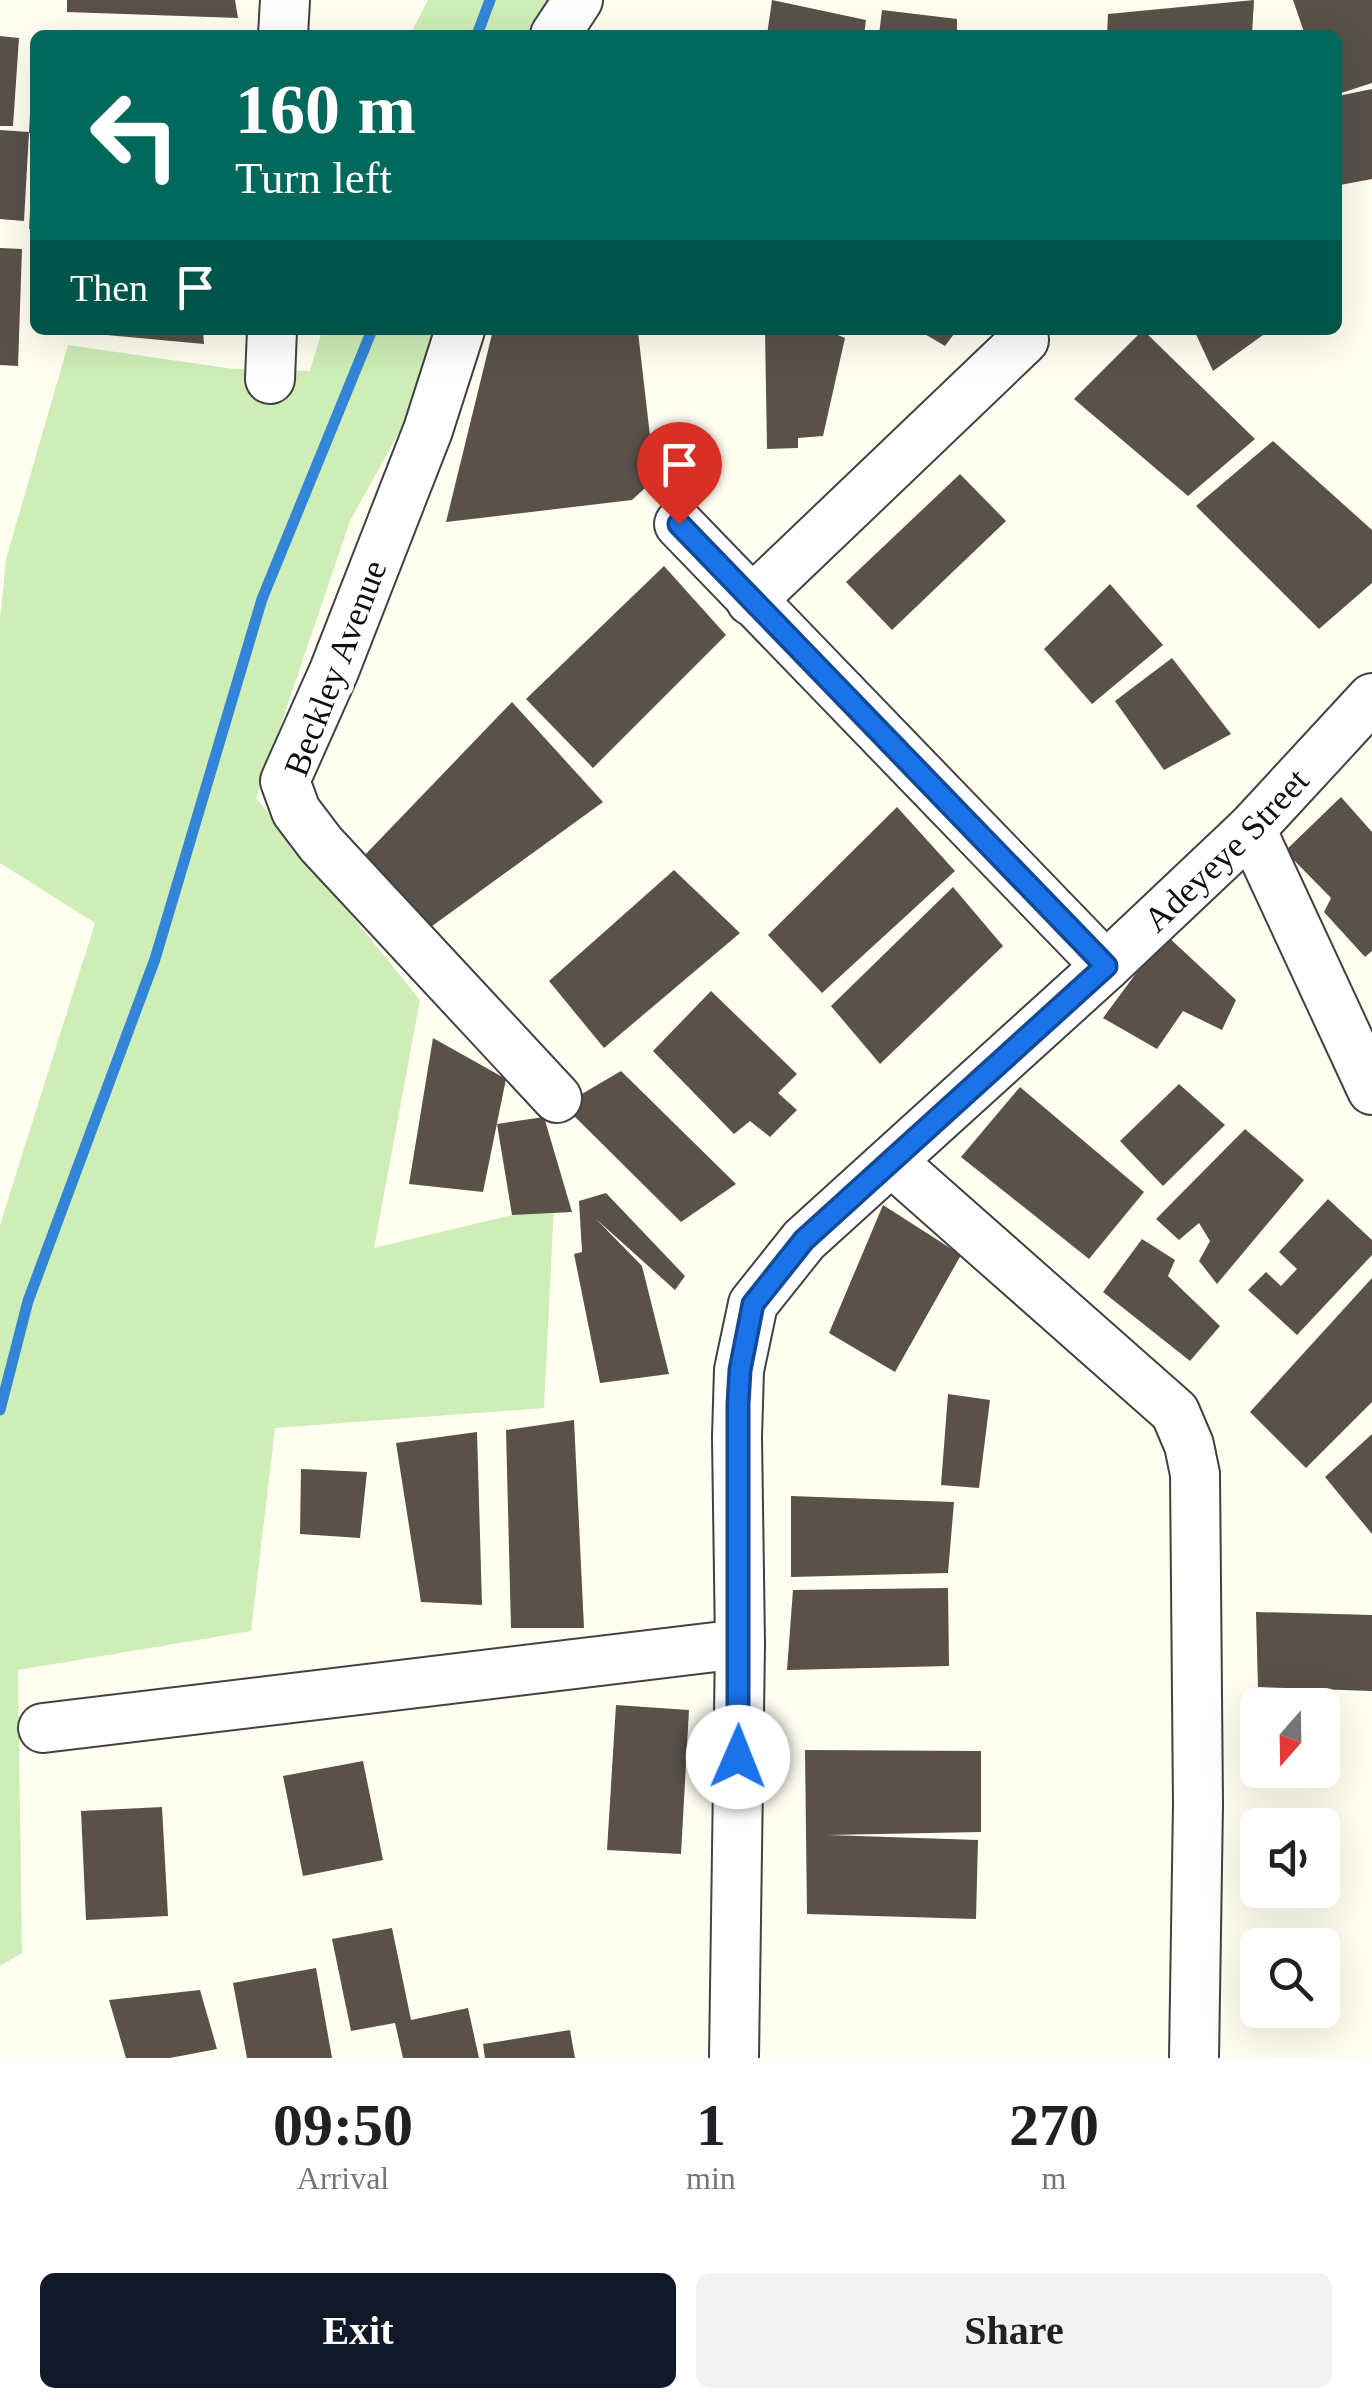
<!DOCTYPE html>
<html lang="en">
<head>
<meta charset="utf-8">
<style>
	:root { --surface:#fff; --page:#f2f2f2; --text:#202124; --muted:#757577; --accent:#111827 }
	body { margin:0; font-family:Georgia,serif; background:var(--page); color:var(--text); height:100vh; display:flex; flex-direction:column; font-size:38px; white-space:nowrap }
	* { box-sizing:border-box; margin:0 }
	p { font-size:32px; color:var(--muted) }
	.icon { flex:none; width:55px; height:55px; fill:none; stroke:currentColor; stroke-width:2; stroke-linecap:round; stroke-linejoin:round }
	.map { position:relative; height:2058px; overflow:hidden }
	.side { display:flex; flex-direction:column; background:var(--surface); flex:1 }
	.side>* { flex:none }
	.hud { position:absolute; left:30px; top:30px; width:1312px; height:305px; border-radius:15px; box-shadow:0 10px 40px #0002; background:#00695c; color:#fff; overflow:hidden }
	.needle { width:65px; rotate:200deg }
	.tools { position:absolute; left:1240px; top:1688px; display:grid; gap:20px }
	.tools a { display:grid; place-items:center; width:100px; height:100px; border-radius:15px; background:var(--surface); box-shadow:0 10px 40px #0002; font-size:50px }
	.pin { position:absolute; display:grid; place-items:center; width:85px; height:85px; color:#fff; margin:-102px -42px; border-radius:50% 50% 50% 0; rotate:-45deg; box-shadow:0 0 10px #0007 }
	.pin .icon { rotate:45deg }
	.me { position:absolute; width:110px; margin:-55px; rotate:1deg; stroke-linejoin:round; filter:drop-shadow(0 0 8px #0008) }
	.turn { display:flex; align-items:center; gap:35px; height:210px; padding:0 40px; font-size:45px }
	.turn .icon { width:130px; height:130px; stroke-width:2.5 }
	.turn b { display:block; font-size:70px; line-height:85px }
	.then { display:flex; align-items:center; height:95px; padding:0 40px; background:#0003; gap:20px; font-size:38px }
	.eta { display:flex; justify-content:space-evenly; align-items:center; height:170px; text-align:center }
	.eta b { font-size:60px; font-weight:700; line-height:70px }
	.action { display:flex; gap:20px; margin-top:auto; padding:20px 40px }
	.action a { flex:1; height:115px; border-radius:15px; background:var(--accent); color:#fff; font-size:40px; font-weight:700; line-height:115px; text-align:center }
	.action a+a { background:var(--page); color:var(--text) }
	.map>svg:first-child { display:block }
	.green { fill:#ceedb7 }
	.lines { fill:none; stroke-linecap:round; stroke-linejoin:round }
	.stream { stroke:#3386d7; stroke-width:11 }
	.building { fill:#59514a }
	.minor-casing { stroke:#424242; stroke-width:52 }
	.minor { stroke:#fff; stroke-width:48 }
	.route-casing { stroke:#114b97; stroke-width:25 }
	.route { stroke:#1a73e8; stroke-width:18 }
	.labels { text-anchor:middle; stroke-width:10; stroke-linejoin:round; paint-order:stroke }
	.street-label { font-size:35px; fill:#0f0f0f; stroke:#fff }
</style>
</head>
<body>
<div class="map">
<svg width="1372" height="2058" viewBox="0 0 1372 2058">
	<rect width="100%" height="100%" fill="#fffef1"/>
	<!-- green -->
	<g class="green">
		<polygon points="428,0 550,0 539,35 410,35"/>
		<polygon points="322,330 445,330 429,378 350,521 256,798 420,1000 374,1248 554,1205 544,1408 275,1428 251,1631 18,1670 22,1953 0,1966 0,1225 95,923 0,863 0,620 6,559 68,345 233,369 310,371"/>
	</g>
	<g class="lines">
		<!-- stream -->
		<g class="stream">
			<polyline points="477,35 490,0"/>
			<polyline points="0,1410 28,1301 155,959 262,599 372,330"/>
		</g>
	</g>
	<!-- building -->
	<g class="building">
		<polygon points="67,0 235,0 238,18 67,12"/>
		<polygon points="772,0 866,20 864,35 767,35"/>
		<polygon points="1254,0 1252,35 1107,35 1108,14"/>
		<polygon points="1293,0 1372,0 1372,83 1338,94 1338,35 1305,35"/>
		<polygon points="882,10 957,19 957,35 879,35"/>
		<polygon points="0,36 19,38 13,126 0,126"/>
		<polygon points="32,74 35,74 35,134 29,133"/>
		<polygon points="1372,89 1372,179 1340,185 1338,96"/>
		<polygon points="0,130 29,132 24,221 0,219"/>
		<polygon points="32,176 35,176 35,230 29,229"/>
		<polygon points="0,248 22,249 18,366 0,365"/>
		<polygon points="97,330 203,330 204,344 96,334"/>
		<polygon points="493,330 638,332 655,479 632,500 446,522"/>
		<polygon points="765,330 826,330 845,338 823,436 798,438 798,448 767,449"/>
		<polygon points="925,330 957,330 945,346 923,333"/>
		<polygon points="1143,330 1255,439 1188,496 1074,399"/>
		<polygon points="1194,330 1270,330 1213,371"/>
		<polygon points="1273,441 1372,530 1372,583 1319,629 1196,506"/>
		<polygon points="960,474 1006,521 892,630 846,582"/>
		<polygon points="664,566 726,635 593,768 526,699"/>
		<polygon points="1110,584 1163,645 1092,704 1044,649"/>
		<polygon points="1172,658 1231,734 1164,770 1115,701"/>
		<polygon points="512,702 603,802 428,929 361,859"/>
		<polygon points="1341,797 1372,832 1372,951 1365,957 1324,912 1331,898 1285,851"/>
		<polygon points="897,807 955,871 822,993 768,935"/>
		<polygon points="674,870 740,933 604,1048 549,981"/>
		<polygon points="953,887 1003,946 880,1064 831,1006"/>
		<polygon points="1165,934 1236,1000 1222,1030 1183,1011 1157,1049 1103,1018"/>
		<polygon points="711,991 797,1074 778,1093 797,1110 770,1137 750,1121 734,1134 653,1051"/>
		<polygon points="433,1038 506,1079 483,1192 409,1184"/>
		<polygon points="621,1071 736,1184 681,1222 563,1105"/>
		<polygon points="1179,1084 1225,1125 1163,1186 1120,1141"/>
		<polygon points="1020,1087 1144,1192 1089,1259 961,1157"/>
		<polygon points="544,1117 572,1212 512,1215 497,1124"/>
		<polygon points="1245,1129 1304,1180 1217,1284 1199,1261 1210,1241 1199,1223 1179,1240 1156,1219"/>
		<polygon points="606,1193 685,1276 675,1290 596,1219 642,1266 669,1374 600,1383 574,1254 582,1252 579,1201"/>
		<polygon points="1328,1199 1372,1240 1372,1255 1297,1335 1248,1290 1266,1272 1281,1286 1297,1269 1279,1252"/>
		<polygon points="883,1205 961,1255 895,1372 829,1333"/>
		<polygon points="1142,1239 1175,1260 1168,1276 1220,1326 1190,1361 1103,1292"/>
		<polygon points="1372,1278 1372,1402 1306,1468 1250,1412"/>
		<polygon points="948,1394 990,1400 979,1488 941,1485"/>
		<polygon points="574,1420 584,1628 511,1628 506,1430"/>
		<polygon points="477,1432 482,1605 421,1602 396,1443"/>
		<polygon points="1372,1434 1372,1534 1325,1477"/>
		<polygon points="301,1469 367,1472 360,1538 300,1534"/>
		<polygon points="791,1496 954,1502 948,1573 791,1577"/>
		<polygon points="948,1588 949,1666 787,1670 793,1590"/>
		<polygon points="1256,1612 1372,1615 1372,1691 1258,1687"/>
		<polygon points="616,1705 689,1710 681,1854 607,1850"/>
		<polygon points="805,1750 981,1751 981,1832 828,1835 978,1840 976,1919 807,1914"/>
		<polygon points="363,1761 383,1860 303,1876 283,1776"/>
		<polygon points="162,1807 168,1916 86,1920 81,1811"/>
		<polygon points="392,1928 411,2020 468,2008 479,2058 403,2058 395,2023 351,2031 332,1939"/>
		<polygon points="316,1968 332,2058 247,2058 233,1983"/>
		<polygon points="200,1990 217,2049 170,2058 126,2058 109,2000"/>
		<polygon points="570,2030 575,2058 485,2058 483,2044"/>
	</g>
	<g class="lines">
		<!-- minor casing -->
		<g class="minor-casing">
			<g id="minor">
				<polyline points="283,35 285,0"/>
				<polyline points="555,35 578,0"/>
				<polyline points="460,330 428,430 334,671 285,781 296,811 321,844 557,1098"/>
				<polyline points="270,379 272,330"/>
				<polyline points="679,524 1106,966"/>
				<polyline points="751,601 1024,340"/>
				<polyline points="1251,829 1372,1090"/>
				<polyline points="892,1162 1175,1412 1189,1445 1195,1474 1198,1804 1194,2058"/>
				<polyline points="43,1728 740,1644"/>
				<path id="s1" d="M734,2058L740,1644L737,1437L739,1370L753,1304L804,1240L1106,966L1251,829L1372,698"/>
			</g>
		</g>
		<!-- minor -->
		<use href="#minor" class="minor"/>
	</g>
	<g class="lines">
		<!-- route casing -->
		<g class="route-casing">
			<polyline id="route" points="679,524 1106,966 804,1240 753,1304 740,1370 738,1404 738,1757"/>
		</g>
		<!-- route -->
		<use href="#route" class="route"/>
	</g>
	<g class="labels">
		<!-- street labels -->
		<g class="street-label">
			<text transform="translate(335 668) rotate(-69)" y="12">Beckley Avenue</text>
			<text dy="12" stroke="none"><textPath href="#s1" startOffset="1412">Adeyeye Street</textPath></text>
		</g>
	</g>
</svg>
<div class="tools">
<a><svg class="needle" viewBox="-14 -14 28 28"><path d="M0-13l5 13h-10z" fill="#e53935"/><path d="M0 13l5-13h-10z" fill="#757577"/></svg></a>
<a><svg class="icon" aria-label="sound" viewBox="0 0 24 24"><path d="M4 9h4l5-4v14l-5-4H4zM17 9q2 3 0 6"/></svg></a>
<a><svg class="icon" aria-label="search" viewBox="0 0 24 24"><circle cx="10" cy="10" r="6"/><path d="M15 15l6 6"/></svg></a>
</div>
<div class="pin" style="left:679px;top:524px;background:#d93025"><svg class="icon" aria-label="arrive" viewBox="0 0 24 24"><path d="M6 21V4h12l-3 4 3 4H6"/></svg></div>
<svg class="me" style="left:738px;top:1757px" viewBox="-20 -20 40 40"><circle r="19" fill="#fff"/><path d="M0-13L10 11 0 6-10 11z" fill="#1a73e8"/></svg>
<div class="hud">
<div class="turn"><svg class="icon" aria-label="left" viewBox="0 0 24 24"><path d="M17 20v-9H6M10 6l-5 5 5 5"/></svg><div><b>160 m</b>Turn left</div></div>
<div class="then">Then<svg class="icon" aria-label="arrive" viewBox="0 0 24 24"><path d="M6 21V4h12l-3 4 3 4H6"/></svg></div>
</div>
</div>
<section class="side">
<div class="eta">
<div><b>09:50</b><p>Arrival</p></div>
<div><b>1</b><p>min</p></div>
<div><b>270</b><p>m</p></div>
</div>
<div class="action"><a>Exit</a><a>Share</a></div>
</section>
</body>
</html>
